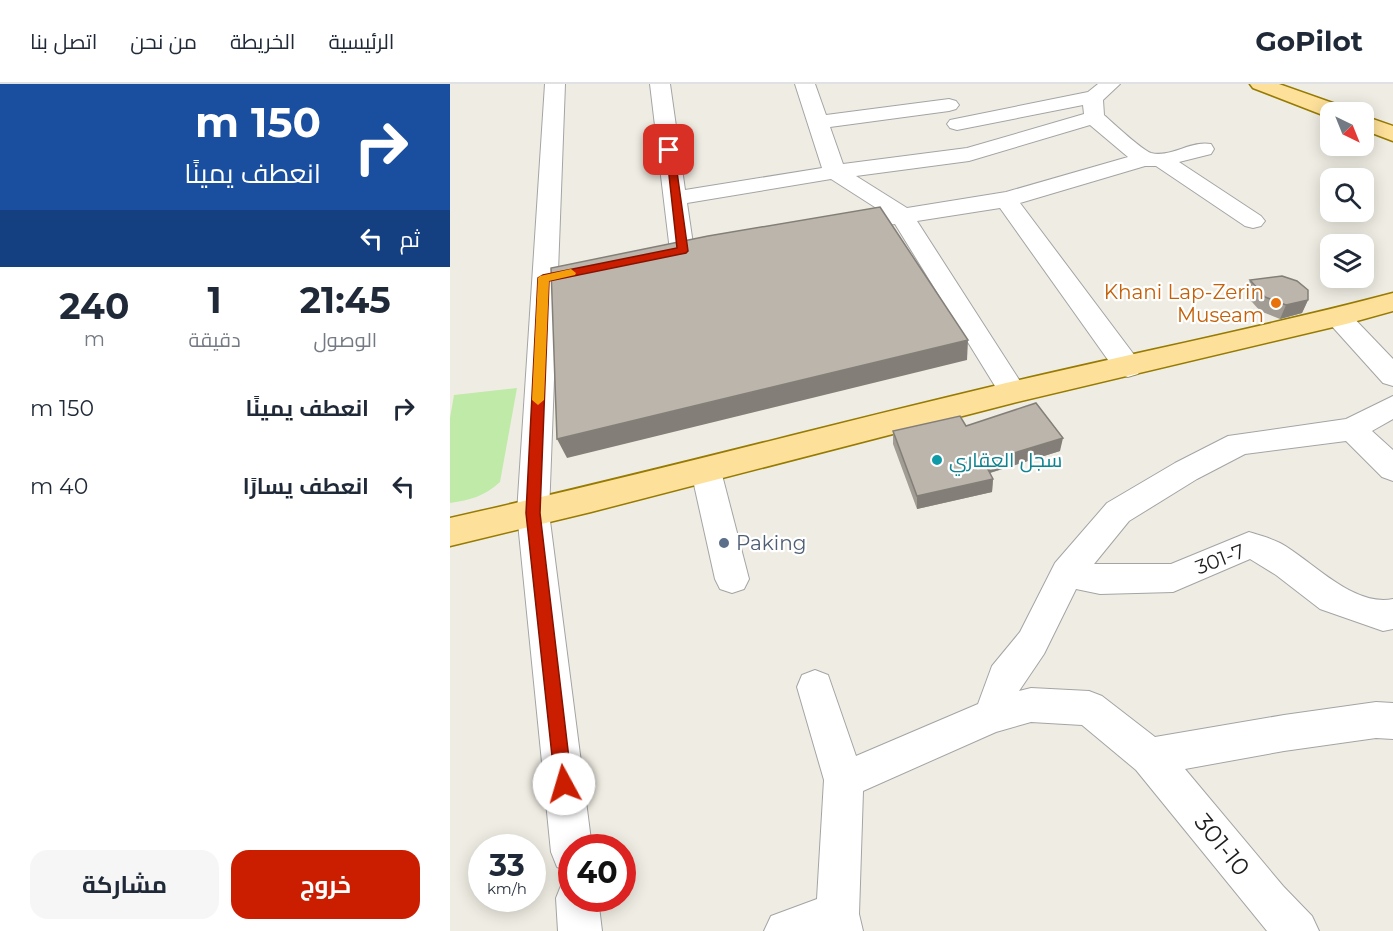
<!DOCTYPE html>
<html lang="ar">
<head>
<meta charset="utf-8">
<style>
	:root { --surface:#fff; --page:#f6f6f7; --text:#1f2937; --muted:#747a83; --line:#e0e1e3; --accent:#cb1d00 }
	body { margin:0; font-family:Montserrat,Cairo,sans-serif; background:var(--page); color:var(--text); direction:rtl; height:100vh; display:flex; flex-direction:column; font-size:22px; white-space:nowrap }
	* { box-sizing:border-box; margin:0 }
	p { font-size:20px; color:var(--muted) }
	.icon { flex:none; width:33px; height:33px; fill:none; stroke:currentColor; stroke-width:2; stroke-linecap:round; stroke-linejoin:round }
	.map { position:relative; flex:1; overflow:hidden; direction:ltr }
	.panel { display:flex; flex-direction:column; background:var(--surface); width:450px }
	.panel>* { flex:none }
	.top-card { background:#1a4fa0; color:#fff; overflow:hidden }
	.needle { width:39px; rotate:137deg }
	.tools { position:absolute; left:870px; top:18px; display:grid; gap:12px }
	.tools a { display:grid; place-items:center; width:54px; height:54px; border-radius:12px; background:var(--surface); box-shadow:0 3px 15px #0003; font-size:30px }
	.speed { position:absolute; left:18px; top:750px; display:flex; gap:12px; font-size:30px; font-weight:700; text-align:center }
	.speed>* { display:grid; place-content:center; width:78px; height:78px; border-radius:50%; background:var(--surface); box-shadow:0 3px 15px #0003; line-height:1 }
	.speed small { font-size:15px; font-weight:400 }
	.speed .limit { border:9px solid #d22; background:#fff; color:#111 }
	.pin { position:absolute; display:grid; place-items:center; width:51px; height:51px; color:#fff; margin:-26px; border-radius:12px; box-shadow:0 3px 9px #0006 }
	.me { position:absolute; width:66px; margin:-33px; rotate:354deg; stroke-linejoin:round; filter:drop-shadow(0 0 4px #0008) }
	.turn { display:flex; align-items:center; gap:21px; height:126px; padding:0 30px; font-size:27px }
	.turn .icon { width:78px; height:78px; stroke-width:2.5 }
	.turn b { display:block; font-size:42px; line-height:51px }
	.then { display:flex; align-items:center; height:57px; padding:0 30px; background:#0003; gap:12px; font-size:22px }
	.eta { display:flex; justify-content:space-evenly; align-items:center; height:102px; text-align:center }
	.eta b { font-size:36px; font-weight:700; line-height:42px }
	.primary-button { display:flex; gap:12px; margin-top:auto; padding:12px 30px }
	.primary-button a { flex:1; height:69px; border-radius:18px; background:var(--accent); color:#fff; font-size:24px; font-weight:700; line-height:69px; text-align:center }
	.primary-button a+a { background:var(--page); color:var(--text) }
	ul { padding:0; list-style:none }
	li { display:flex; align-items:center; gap:18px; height:78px; padding:0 30px }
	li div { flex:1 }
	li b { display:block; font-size:22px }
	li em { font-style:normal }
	header { display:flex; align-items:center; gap:36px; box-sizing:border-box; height:84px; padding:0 30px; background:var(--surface); border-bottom:2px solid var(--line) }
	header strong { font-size:28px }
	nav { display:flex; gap:33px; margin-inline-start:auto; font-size:21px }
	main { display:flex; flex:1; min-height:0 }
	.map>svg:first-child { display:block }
	.grass { fill:#bfeaa8 }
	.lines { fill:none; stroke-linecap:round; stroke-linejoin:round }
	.minor-casing { stroke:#a4a4a4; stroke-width:2 }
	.major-casing { stroke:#977a00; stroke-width:3 }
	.minor { fill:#fff; fill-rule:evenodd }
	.major { fill:#fde09a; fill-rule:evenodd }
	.wall { fill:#a19c94 }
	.shaded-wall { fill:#837f78 }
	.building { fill:#bbb5ac; stroke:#837f78; stroke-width:1.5 }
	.route { fill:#cb1d00; stroke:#841300; stroke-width:1.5 }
	.slow { fill:#f59e0b }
	.food-dot { fill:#e8710a; stroke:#fff; stroke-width:2 }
	.culture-dot { fill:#0f9aa8; stroke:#fff; stroke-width:2 }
	.service-dot { fill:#5c6f8a; stroke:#fff; stroke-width:2 }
	.labels { text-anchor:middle; stroke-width:4.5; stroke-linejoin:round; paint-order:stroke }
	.food-label { font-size:20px; fill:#c56008; stroke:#fff; text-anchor:end }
	.culture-label { font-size:20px; fill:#0d838f; stroke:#fff; text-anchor:start }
	.service-label { font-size:20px; fill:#4e5e75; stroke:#fff; text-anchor:start }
	.street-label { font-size:20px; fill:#1d1d1d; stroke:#fff }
	.near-street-label { font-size:24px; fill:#1d1d1d; stroke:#fff }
</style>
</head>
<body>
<header>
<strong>GoPilot</strong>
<nav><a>الرئيسية</a><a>الخريطة</a><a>من نحن</a><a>اتصل بنا</a></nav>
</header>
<main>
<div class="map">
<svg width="943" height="847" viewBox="0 0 943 847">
	<rect width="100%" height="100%" fill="#efede3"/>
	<!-- grass -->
	<path class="grass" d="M67,304L50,398C35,412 20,416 0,419V334L4,311Z"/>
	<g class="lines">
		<!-- minor casing -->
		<g class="minor-casing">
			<g id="minor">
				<polygon points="95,0 115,0 99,429 142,764 122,764 122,788 107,783 101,768 67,429"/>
				<path d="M200,0H220L235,106L372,84L345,0H365L376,31L499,15L506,17L509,21L506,25L499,27L380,43L393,80L517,64L634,30L633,21L507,46L500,44L497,40L500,36L638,8L648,0H670L653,16L654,31C663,39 692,66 701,69C721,74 741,56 761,60L764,65L761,70L729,78L811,132L815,137L811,142L803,144L795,142L706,82H695L570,119L688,276L692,283L688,290L678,293L668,290L550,124L467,137L577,308L573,315L563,318L553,315L445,140L394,147L386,145L382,140L386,135L431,127L381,95L237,119L244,167L241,172L232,175L223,172L220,167ZM640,41L678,73L556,108L457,124L406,92L519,77Z"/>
				<polygon points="888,224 897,227 943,275 943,302 933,299 879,239 875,233 879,227"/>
				<path d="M943,312V335L922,347L943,366V397L932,393L896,357L795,370L747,395L679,437L644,480H721L799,448C809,451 820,454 830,459C863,477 902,523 943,515V545L933,547L870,525L826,491L800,475L723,508L650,510L626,505L594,570L569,607L581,604L639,607L652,612L705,653L834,631L926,618L943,619V655L926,654L834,667L735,685L833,802L862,832L869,847H817L686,686L632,641L581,638L546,648L413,707L409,830L413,847H314L321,832L367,815L374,696L347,603L352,591L365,586L378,591L406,672L528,620L542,582L570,548L605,479L657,419L725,379L778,352L896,335Z"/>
				<polygon points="256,375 267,379 271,387 299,495 294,505 282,509 270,505 265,495 241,387 245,379"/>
				<polygon points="122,795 122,814 148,814 152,847 108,847 106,814 112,799"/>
			</g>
		</g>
		<!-- major casing -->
		<g class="major-casing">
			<g id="major">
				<polygon points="800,0 829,0 894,23 897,28 880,28 880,33 878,33 803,4"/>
				<polygon points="914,32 943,42 943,57 914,46"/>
				<path d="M943,209V227L896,240L563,319L141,428L0,462V434C182,393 363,345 544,302C677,270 811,244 943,209Z"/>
			</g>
		</g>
		<!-- minor -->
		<use href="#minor" class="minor"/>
		<!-- major -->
		<use href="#major" class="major"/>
	</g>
	<!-- wall -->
	<g class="wall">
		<polygon points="800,196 858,216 852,229 830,235 810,227 795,210"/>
		<polygon points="443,347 610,367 540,389 543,395 542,408 467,425 443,360"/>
	</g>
	<!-- shaded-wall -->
	<g class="shaded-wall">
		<polygon points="858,216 852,229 830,235 836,221"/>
		<polygon points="518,256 517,276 117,374 107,355"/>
		<polygon points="613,354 610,367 533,391 534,378"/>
		<polygon points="543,395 542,408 467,425 467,412"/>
	</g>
	<!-- building -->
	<g class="building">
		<polygon points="430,123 518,256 107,355 101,184 258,152"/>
		<polygon points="832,192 847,197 858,206 858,216 836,221 815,213 800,196"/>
		<polygon points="586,319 613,354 534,378 543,395 467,412 443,347 510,332 516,342"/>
	</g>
	<!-- route -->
	<polygon class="route" points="216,64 224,66 238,167 236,169 99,197 90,429 122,700 120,706 114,709 108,706 105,700 76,429 88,194 93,191 227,164"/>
	<!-- slow -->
	<polygon class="slow" points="121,185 126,189 125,191 99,197 94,316 88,321 82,316 88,194 90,192"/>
	<!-- markers -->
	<circle class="food-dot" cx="826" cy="219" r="6"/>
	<circle class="culture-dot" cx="487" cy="376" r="6"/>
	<circle class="service-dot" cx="274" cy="459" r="6"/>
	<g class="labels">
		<!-- food labels -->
		<g class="food-label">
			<text x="814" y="215">Khani Lap-Zerin<tspan x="814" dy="23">Museam</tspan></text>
		</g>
		<!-- culture labels -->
		<g class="culture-label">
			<text x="499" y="383">سجل العقاري</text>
		</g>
		<!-- service labels -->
		<g class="service-label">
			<text x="286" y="466">Paking</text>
		</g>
		<!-- street labels -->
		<g class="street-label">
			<text transform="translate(770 475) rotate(-21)" y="7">301-7</text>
		</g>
		<!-- near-street labels -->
		<g class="near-street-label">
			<text transform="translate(772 761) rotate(51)" y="8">301-10</text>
		</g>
	</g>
</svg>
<div class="tools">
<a><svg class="needle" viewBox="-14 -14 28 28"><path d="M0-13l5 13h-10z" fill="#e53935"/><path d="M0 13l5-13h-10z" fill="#747a83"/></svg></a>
<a><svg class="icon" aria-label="search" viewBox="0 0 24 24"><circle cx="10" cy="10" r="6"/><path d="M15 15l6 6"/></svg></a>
<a><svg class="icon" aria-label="layers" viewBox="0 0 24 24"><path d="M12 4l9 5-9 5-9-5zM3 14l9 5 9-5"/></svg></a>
</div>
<div class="speed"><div>33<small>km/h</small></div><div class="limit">40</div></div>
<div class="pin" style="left:219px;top:66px;background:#d93025"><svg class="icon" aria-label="arrive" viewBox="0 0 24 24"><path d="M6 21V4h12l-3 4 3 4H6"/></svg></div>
<svg class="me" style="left:114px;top:700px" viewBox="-20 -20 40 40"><circle r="19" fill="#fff"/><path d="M0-13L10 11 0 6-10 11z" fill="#cb1d00"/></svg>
</div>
<section class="panel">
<div class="top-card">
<div class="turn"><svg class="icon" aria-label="right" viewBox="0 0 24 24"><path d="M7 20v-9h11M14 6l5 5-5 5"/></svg><div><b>150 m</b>انعطف يمينًا</div></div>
<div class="then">ثم<svg class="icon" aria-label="left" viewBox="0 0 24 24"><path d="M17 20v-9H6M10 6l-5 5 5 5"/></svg></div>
</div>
<div class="eta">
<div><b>21:45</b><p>الوصول</p></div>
<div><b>1</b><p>دقيقة</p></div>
<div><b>240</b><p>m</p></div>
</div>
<ul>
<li><svg class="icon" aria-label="right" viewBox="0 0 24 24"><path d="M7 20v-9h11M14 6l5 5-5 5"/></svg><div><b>انعطف يمينًا</b></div><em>150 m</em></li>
<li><svg class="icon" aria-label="left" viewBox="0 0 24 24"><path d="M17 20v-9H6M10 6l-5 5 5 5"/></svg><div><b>انعطف يسارًا</b></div><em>40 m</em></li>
</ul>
<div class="primary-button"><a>خروج</a><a>مشاركة</a></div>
</section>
</main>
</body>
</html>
